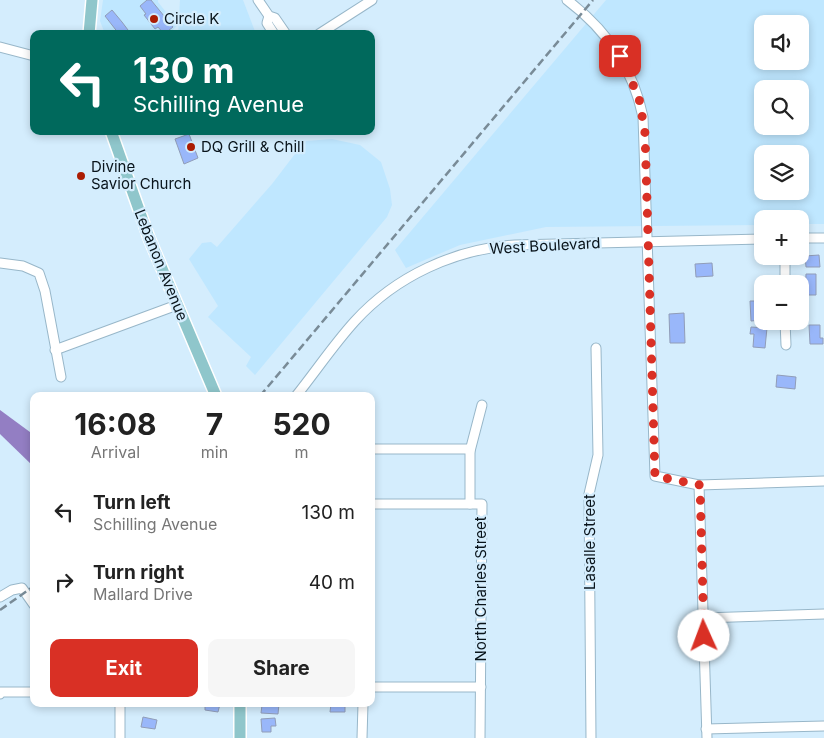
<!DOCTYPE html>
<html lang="en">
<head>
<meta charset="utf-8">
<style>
	:root { --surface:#fff; --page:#f6f6f6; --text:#222; --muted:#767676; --accent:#d93025 }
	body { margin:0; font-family:Inter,sans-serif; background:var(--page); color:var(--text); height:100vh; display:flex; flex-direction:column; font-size:19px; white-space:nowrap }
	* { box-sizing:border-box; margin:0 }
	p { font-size:16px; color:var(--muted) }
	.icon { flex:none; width:28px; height:28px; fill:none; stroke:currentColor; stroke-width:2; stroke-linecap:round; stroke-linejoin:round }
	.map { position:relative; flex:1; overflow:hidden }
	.side { position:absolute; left:30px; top:392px; width:345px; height:315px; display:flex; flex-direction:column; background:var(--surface); border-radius:10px; box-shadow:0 2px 8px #0003 }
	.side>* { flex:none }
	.guide { position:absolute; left:30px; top:30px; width:345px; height:105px; border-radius:10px; box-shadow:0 2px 8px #0003; background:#00695c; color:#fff; overflow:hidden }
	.tools { position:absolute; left:754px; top:15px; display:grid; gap:10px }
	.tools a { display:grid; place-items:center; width:55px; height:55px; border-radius:10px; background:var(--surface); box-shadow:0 2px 8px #0003; font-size:25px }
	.pin { position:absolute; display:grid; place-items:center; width:42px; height:42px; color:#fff; margin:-21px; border-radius:10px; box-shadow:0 2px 8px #0006 }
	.me { position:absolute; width:55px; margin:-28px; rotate:358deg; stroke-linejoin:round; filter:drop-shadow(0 0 4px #0008) }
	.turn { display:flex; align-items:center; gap:18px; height:105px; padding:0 20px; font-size:22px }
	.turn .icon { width:65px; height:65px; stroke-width:2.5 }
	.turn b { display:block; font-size:35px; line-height:42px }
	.eta { display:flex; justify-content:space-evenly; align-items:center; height:85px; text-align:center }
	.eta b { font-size:30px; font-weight:700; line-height:35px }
	.button { display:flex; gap:10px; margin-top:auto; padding:10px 20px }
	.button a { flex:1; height:58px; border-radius:10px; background:var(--accent); color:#fff; font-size:20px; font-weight:700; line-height:58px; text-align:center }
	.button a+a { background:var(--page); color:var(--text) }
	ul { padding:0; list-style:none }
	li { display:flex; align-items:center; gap:15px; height:70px; padding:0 20px }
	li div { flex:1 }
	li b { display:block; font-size:19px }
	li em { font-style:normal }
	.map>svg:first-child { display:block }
	.built { fill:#bfe7ff; fill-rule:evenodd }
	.water { fill:#937ec3 }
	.building { fill:#99b7fa; stroke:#919db8 }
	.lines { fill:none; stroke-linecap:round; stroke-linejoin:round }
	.minor-casing { stroke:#98b7c9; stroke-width:11 }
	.major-casing { stroke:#fff; stroke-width:14 }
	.minor { stroke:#fff; stroke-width:9 }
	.major { stroke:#8fc6cb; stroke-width:11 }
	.rail { stroke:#798b97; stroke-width:2.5; stroke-dasharray:8 4; stroke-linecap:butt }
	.route { stroke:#d93025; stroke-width:9; stroke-dasharray:0 16.2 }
	.poi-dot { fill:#ab1c03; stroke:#d4edfd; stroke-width:2 }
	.labels { text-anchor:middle; stroke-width:4.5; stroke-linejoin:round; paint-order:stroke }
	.poi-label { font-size:15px; fill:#09141b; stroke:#d4edfd; text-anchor:start }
	.street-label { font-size:15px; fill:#09141b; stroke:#d4edfd }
</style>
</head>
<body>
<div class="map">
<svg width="824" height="738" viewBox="0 0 824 738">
	<rect width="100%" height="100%" fill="#d4edfd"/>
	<!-- built -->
	<g class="built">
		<polygon points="103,0 158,0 158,2 177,26 168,34 105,34 100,21"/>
		<polygon points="180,0 243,0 256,34 178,34"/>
		<path d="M606,0H824V224H800V219H762V225L546,227L460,245L406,268L395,250ZM762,24H800V61H762ZM762,89H800V126H762ZM762,154H800V191H762Z"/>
		<polygon points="332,139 360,145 381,162 390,189 392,205 387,217 255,375 246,366 251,357 208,317 218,306 189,259 202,243 211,242 217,247 272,184 301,146 306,141"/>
	</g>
	<!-- water -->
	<polygon class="water" points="0,410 34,435 34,467 0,434"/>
	<!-- building -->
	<g class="building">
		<polygon points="147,0 151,0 173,27 164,34 158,27 155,29 144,15 146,14 140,6"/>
		<polygon points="112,10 122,22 131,34 119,34 105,16"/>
		<polygon points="189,134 198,158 184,164 175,139"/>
		<polygon points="819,255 820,267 806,267 805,256"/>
		<polygon points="712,263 713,276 696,277 695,264"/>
		<polygon points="806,274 816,274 816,295 805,295"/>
		<polygon points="750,301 758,301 758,305 762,305 762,320 751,321"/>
		<polygon points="684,313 685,343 670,343 669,314"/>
		<polygon points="809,325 820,325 820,338 823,338 823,344 810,344"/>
		<polygon points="751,327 767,328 765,348 753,347 754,334 750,334"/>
		<polygon points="777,375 796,377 795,389 776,387"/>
		<polygon points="205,704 220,704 218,712 205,710"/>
		<polygon points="264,704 279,704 278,714 261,713 262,705"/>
		<polygon points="331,704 345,704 345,712 330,712"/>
		<polygon points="143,717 157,720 155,729 141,727"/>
		<polygon points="275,718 276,726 271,726 271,732 262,732 261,719"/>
	</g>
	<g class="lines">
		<!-- minor casing -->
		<g class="minor-casing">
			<g id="minor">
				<polyline points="258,0 269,16 275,18 286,34"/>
				<path d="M567,0C607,30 633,68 643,117L655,476L699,485L824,481"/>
				<polyline points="269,16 267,23 274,34"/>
				<polyline points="319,34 372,0"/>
				<polyline points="0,47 34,56"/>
				<polyline points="800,238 824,238"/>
				<polyline points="785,256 785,284"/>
				<polyline points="0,263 23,266 39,273 45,291 61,377"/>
				<polyline points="785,321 786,345"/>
				<polyline points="55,350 177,305"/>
				<path d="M296,396C316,371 334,344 355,321C396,276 455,249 515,245L762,239"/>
				<polyline points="371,449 470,449 470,451"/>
				<polyline points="699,485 707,738"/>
				<polyline points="371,504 482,504 480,738"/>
				<polyline points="470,504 470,451 482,405"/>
				<polyline points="0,597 12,590 22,588 34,605"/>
				<polyline points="703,618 824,614"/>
				<polyline points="371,687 481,687"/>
				<polyline points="0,694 0,692 34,692"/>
				<polyline points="120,704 120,738"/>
				<polyline points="706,729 824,726"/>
				<polyline points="362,738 363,704"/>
				<polyline points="591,738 589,494 598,455 596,348"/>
			</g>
		</g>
		<!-- major casing -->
		<g class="major-casing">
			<g id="major">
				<polyline points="89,34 92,0"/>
				<polyline points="111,131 149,238 216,396"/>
				<polyline points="240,704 240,738"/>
			</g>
		</g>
		<!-- minor -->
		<use href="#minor" class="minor"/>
		<!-- major -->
		<use href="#major" class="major"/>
		<!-- rail -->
		<g class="rail">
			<polyline points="260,396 593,0"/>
			<polyline points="0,610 34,586"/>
		</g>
	</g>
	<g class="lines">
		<!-- route -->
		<polyline class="route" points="620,56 639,98 645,133 655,476 700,485 704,636"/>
	</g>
	<!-- markers -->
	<g class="poi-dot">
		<circle cx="154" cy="19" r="5"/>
		<circle cx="191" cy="147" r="5"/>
		<circle cx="81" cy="176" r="5"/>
	</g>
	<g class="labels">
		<!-- poi labels -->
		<g class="poi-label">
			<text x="164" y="24">Circle K</text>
			<text x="201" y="152">DQ Grill &amp; Chill</text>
			<text x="91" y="172">Divine<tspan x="91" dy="17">Savior Church</tspan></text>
		</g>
		<!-- street labels -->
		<g class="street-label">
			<text transform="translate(545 246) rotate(-3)" y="5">West Boulevard</text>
			<text transform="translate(161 265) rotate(68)" y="5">Lebanon Avenue</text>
			<text transform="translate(590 542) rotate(-90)" y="5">Lasalle Street</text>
			<text transform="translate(481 589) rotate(-90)" y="5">North Charles Street</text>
		</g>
	</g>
</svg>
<div class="tools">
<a><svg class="icon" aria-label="sound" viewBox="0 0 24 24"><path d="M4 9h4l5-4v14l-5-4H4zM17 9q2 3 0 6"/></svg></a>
<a><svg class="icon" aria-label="search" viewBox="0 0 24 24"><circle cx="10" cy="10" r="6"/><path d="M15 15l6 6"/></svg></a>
<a><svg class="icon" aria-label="layers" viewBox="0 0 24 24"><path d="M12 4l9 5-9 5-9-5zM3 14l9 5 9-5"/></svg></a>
<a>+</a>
<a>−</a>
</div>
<div class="pin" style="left:620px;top:56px;background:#d93025"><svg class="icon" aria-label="arrive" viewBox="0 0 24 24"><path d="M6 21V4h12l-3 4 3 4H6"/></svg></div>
<svg class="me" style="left:704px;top:636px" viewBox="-20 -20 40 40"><circle r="19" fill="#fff"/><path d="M0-13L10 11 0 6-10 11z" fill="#d93025"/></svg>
<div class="guide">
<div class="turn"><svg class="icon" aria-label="left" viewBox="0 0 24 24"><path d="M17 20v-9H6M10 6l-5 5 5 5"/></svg><div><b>130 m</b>Schilling Avenue</div></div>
</div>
<section class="side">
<div class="eta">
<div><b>16:08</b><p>Arrival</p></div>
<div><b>7</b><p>min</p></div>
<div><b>520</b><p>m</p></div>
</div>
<ul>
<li><svg class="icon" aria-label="left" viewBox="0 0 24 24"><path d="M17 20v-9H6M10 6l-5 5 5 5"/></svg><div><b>Turn left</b><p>Schilling Avenue</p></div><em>130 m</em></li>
<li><svg class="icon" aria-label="right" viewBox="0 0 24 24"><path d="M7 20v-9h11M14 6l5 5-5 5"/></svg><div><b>Turn right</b><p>Mallard Drive</p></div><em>40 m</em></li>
</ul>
<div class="button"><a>Exit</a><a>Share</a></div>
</section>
</div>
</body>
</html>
